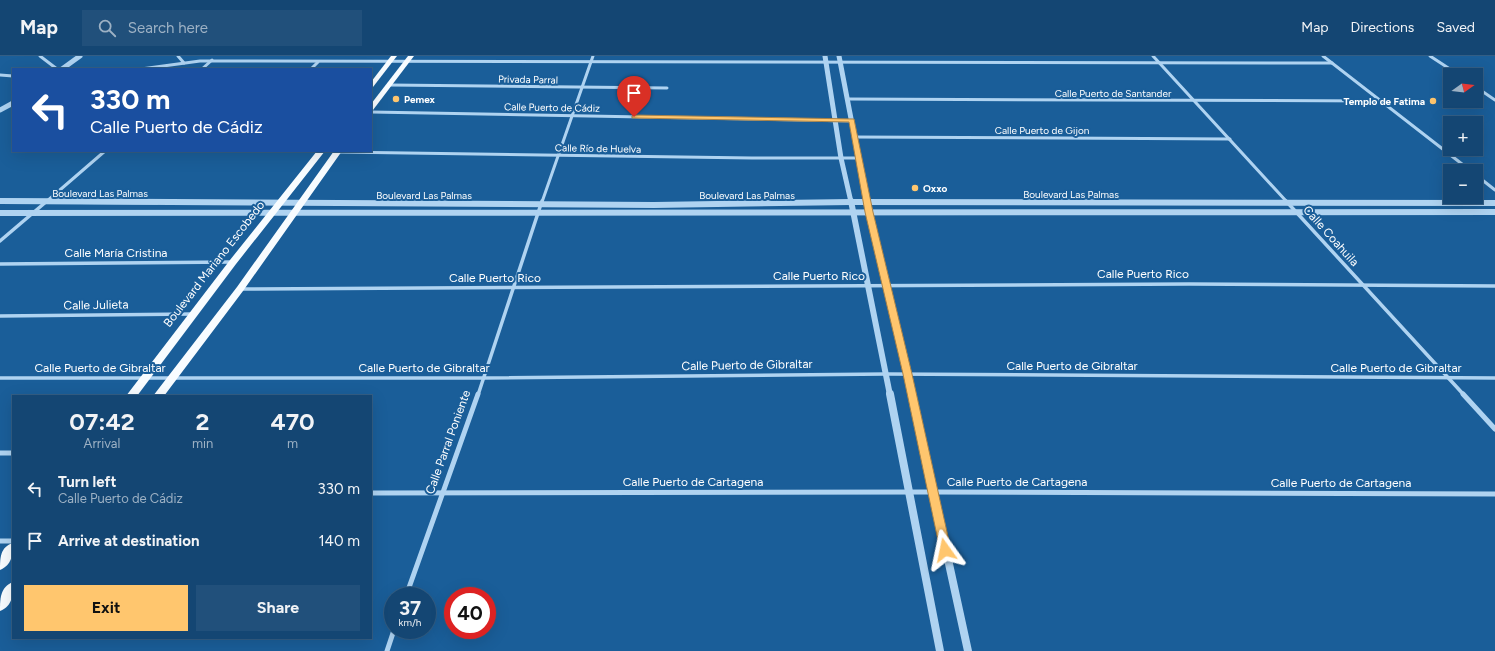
<!DOCTYPE html>
<html lang="en">
<head>
<meta charset="utf-8">
<style>
	:root { --surface:#144673; --page:#21507b; --text:#f1f3f6; --muted:#9db1c4; --line:#335e85; --accent:#ffc66e }
	body { margin:0; font-family:Figtree,sans-serif; background:var(--page); color:var(--text); height:100vh; display:flex; flex-direction:column; font-size:15px; white-space:nowrap }
	* { box-sizing:border-box; margin:0 }
	p { font-size:13px; color:var(--muted) }
	.icon { flex:none; width:22px; height:22px; fill:none; stroke:currentColor; stroke-width:2; stroke-linecap:round; stroke-linejoin:round }
	.map { position:relative; flex:1; overflow:hidden }
	.panel { position:absolute; left:12px; top:339px; width:360px; height:244px; display:flex; flex-direction:column; background:var(--surface); border-radius:0px; box-shadow:0 4px 16px #0002,0 0 0 1px var(--line) }
	.panel>* { flex:none }
	.guide { position:absolute; left:12px; top:12px; width:360px; height:84px; border-radius:0px; box-shadow:0 4px 16px #0002,0 0 0 1px var(--line); background:#1a4fa0; color:#fff; overflow:hidden }
	.needle { width:26px; rotate:75deg }
	.tools { position:absolute; left:1443px; top:12px; display:grid; gap:8px }
	.tools a { display:grid; place-items:center; width:40px; height:40px; border-radius:0px; background:var(--surface); box-shadow:0 4px 16px #0002,0 0 0 1px var(--line); font-size:20px }
	.speed { position:absolute; left:384px; top:531px; display:flex; gap:8px; font-size:20px; font-weight:700; text-align:center }
	.speed>* { display:grid; place-content:center; width:52px; height:52px; border-radius:50%; background:var(--surface); box-shadow:0 4px 16px #0002,0 0 0 1px var(--line); line-height:1 }
	.speed small { font-size:10px; font-weight:400 }
	.speed .limit { border:6px solid #d22; background:#fff; color:#111 }
	.pin { position:absolute; display:grid; place-items:center; width:34px; height:34px; color:#fff; margin:-41px -17px; border-radius:50% 50% 50% 0; rotate:-45deg; box-shadow:0 0 4px #0007 }
	.pin .icon { rotate:45deg }
	.me { position:absolute; width:44px; margin:-22px; rotate:348deg; stroke-linejoin:round; filter:drop-shadow(0 0 3px #0008) }
	.turn { display:flex; align-items:center; gap:14px; height:84px; padding:0 12px; font-size:18px }
	.turn .icon { width:52px; height:52px; stroke-width:2.5 }
	.turn b { display:block; font-size:28px; line-height:34px }
	.eta { display:flex; justify-content:space-evenly; align-items:center; height:68px; text-align:center }
	.eta b { font-size:24px; font-weight:700; line-height:28px }
	.cta { display:flex; gap:8px; margin-top:auto; padding:8px 12px }
	.cta a { flex:1; height:46px; border-radius:0px; background:var(--accent); color:#111; font-size:16px; font-weight:700; line-height:46px; text-align:center }
	.cta a+a { background:var(--page); color:var(--text) }
	ul { padding:0; list-style:none }
	li { display:flex; align-items:center; gap:12px; height:52px; padding:0 12px }
	li div { flex:1 }
	li b { display:block; font-size:15px }
	li em { font-style:normal }
	header { display:flex; align-items:center; gap:24px; box-sizing:border-box; height:56px; padding:0 20px; background:var(--surface); border-bottom:1px solid var(--line) }
	header strong { font-size:19px }
	nav { display:flex; gap:22px; margin-inline-start:auto; font-size:14px }
	.search { width:280px; height:36px; background:var(--page); display:flex; align-items:center; gap:10px; box-sizing:border-box; padding:0 14px; border-radius:0px; color:var(--muted); font-size:15px }
	.map>svg:first-child { display:block }
	.lines { fill:none; stroke-linecap:round; stroke-linejoin:round }
	.minor-far2 { stroke:#afd3f1; stroke-width:3 }
	.minor-far1 { stroke:#afd3f1; stroke-width:3.5 }
	.minor { stroke:#afd3f1; stroke-width:5 }
	.tertiary-far2 { stroke:#afd3f1; stroke-width:5 }
	.tertiary-far1 { stroke:#afd3f1; stroke-width:6 }
	.tertiary { stroke:#afd3f1; stroke-width:8 }
	.primary { fill:#f8fcff; fill-rule:evenodd }
	.route { fill:#ffc66e; stroke:#a68148 }
	.poi-dot { fill:#ffc66e; stroke:#1a5e99; stroke-width:1.5 }
	.labels { text-anchor:middle; stroke-width:4; stroke-linejoin:round; paint-order:stroke }
	.far-street-label { font-size:10px; fill:#fff; stroke:#1a5e99 }
	.far-poi-label { font-size:10px; font-weight:bold; fill:#fff; stroke:#1a5e99; text-anchor:start }
	.street-label { font-size:12px; fill:#fff; stroke:#1a5e99 }
</style>
</head>
<body>
<header>
<strong>Map</strong>
<div class="search"><svg class="icon" aria-label="search" viewBox="0 0 24 24"><circle cx="10" cy="10" r="6"/><path d="M15 15l6 6"/></svg>Search here</div>
<nav><a>Map</a><a>Directions</a><a>Saved</a></nav>
</header>
<div class="map">
<svg width="1495" height="595" viewBox="0 0 1495 595">
	<rect width="100%" height="100%" fill="#1a5e99"/>
	<g class="lines">
		<!-- minor-far2 -->
		<g class="minor-far2">
			<polyline points="40,0 57,13"/>
			<polyline points="178,0 184,7"/>
			<polyline points="1153,0 1287,146"/>
			<polyline points="1323,0 1471,115"/>
			<polyline points="1430,0 1459,19"/>
			<polyline points="141,13 200,5 1332,7"/>
			<polyline points="202,13 212,4"/>
			<polyline points="311,13 318,6"/>
			<polyline points="0,19 13,20"/>
			<polyline points="389,29 667,32"/>
			<polyline points="1476,31 1495,44"/>
			<polyline points="848,43 1379,45"/>
			<polyline points="371,56 852,65"/>
			<polyline points="854,81 1230,83"/>
			<polyline points="199,95 320,95"/>
			<polyline points="338,96 752,102 858,102"/>
			<polyline points="1476,119 1495,134"/>
			<polyline points="46,146 105,95"/>
			<polyline points="542,146 593,0"/>
		</g>
		<!-- minor-far1 -->
		<g class="minor-far1">
			<polyline points="1286,145 1464,339"/>
			<polyline points="0,185 47,145"/>
			<polyline points="0,208 232,206"/>
			<polyline points="240,233 1189,228 1495,230"/>
			<polyline points="0,260 193,258"/>
			<polyline points="0,322 484,322 886,318 1495,322"/>
			<polyline points="478,339 542,145"/>
		</g>
		<!-- minor -->
		<g class="minor">
			<polyline points="1463,338 1495,373"/>
			<polyline points="0,397 13,397"/>
			<polyline points="371,437 932,436 1495,438"/>
			<polyline points="0,485 13,485"/>
			<polyline points="406,540 478,338"/>
			<polyline points="387,595 394,574"/>
		</g>
		<!-- tertiary-far2 -->
		<g class="tertiary-far2">
			<polyline points="825,0 841,102 851,146"/>
			<polyline points="839,0 867,146"/>
			<polyline points="62,13 80,0"/>
			<polyline points="0,54 13,47"/>
			<polyline points="0,145 157,146"/>
		</g>
		<!-- tertiary-far1 -->
		<g class="tertiary-far1">
			<polyline points="0,145 654,149 851,146 1495,147"/>
			<polyline points="851,145 890,339"/>
			<polyline points="867,145 913,339"/>
			<polyline points="0,157 1495,156"/>
		</g>
		<!-- tertiary -->
		<g class="tertiary">
			<polyline points="890,338 940,595"/>
			<polyline points="912,338 968,595"/>
		</g>
		<!-- primary -->
		<g class="primary">
			<polygon points="391,0 397,0 373,31 371,32 371,26"/>
			<polygon points="408,0 414,0 373,54 371,55 371,48"/>
			<polygon points="317,95 325,95 236,208 137,340 126,340 230,204"/>
			<polygon points="334,95 342,95 243,235 164,340 153,340 237,231"/>
			<path d="M13,487C13,498 12,509 0,514C0,502 0,491 13,487Z"/>
			<path d="M13,526C13,538 13,550 0,555C0,543 0,531 13,526Z"/>
		</g>
	</g>
	<!-- route -->
	<polygon class="route" points="634,59 854,63 873,156 912,318 951,494 949,497 945,498 941,497 940,494 903,318 865,156 849,66 632,62 632,60"/>
	<!-- markers -->
	<g class="poi-dot">
		<circle cx="396" cy="43" r="4"/>
		<circle cx="1433" cy="45" r="4"/>
		<circle cx="915" cy="132" r="4"/>
	</g>
	<g class="labels">
		<!-- far-street labels -->
		<g class="far-street-label">
			<text transform="translate(528 23) rotate(1)" y="4">Privada Parral</text>
			<text x="1113" y="41">Calle Puerto de Santander</text>
			<text transform="translate(552 51) rotate(1)" y="4">Calle Puerto de Cádiz</text>
			<text x="1042" y="78">Calle Puerto de Gijon</text>
			<text transform="translate(598 92) rotate(1)" y="4">Calle Río de Huelva</text>
			<text x="100" y="141">Boulevard Las Palmas</text>
			<text x="1071" y="142">Boulevard Las Palmas</text>
			<text x="424" y="143">Boulevard Las Palmas</text>
			<text x="747" y="143">Boulevard Las Palmas</text>
		</g>
		<!-- far-poi labels -->
		<g class="far-poi-label">
			<text x="404" y="47">Pemex</text>
			<text x="1425" y="49" text-anchor="end">Templo de Fatima</text>
			<text x="923" y="136">Oxxo</text>
		</g>
		<!-- street labels -->
		<g class="street-label">
			<text transform="translate(1331 180) rotate(48)" y="4">Calle Coahuila</text>
			<text x="116" y="201">Calle María Cristina</text>
			<text transform="translate(214 208) rotate(-52)" y="4">Boulevard Mariano Escobedo</text>
			<text x="1143" y="222">Calle Puerto Rico</text>
			<text x="819" y="224">Calle Puerto Rico</text>
			<text x="495" y="226">Calle Puerto Rico</text>
			<text transform="translate(96 249) rotate(-1)" y="4">Calle Julieta</text>
			<text transform="translate(747 309) rotate(-1)" y="4">Calle Puerto de Gibraltar</text>
			<text x="1072" y="314">Calle Puerto de Gibraltar</text>
			<text x="100" y="316">Calle Puerto de Gibraltar</text>
			<text x="424" y="316">Calle Puerto de Gibraltar</text>
			<text x="1396" y="316">Calle Puerto de Gibraltar</text>
			<text transform="translate(448 386) rotate(-70)" y="4">Calle Parral Poniente</text>
			<text x="693" y="430">Calle Puerto de Cartagena</text>
			<text x="1017" y="430">Calle Puerto de Cartagena</text>
			<text x="1341" y="431">Calle Puerto de Cartagena</text>
		</g>
	</g>
</svg>
<div class="tools">
<a><svg class="needle" viewBox="-14 -14 28 28"><path d="M0-13l5 13h-10z" fill="#e53935"/><path d="M0 13l5-13h-10z" fill="#9db1c4"/></svg></a>
<a>+</a>
<a>−</a>
</div>
<div class="speed"><div>37<small>km/h</small></div><div class="limit">40</div></div>
<div class="pin" style="left:634px;top:61px;background:#d93025"><svg class="icon" aria-label="arrive" viewBox="0 0 24 24"><path d="M6 21V4h12l-3 4 3 4H6"/></svg></div>
<svg class="me" style="left:945px;top:494px" viewBox="-20 -20 40 40"><path d="M0-17L14 15 0 8-14 15z" fill="#ffc66e" stroke="#fff" stroke-width="4"/></svg>
<div class="guide">
<div class="turn"><svg class="icon" aria-label="left" viewBox="0 0 24 24"><path d="M17 20v-9H6M10 6l-5 5 5 5"/></svg><div><b>330 m</b>Calle Puerto de Cádiz</div></div>
</div>
<section class="panel">
<div class="eta">
<div><b>07:42</b><p>Arrival</p></div>
<div><b>2</b><p>min</p></div>
<div><b>470</b><p>m</p></div>
</div>
<ul>
<li><svg class="icon" aria-label="left" viewBox="0 0 24 24"><path d="M17 20v-9H6M10 6l-5 5 5 5"/></svg><div><b>Turn left</b><p>Calle Puerto de Cádiz</p></div><em>330 m</em></li>
<li><svg class="icon" aria-label="arrive" viewBox="0 0 24 24"><path d="M6 21V4h12l-3 4 3 4H6"/></svg><div><b>Arrive at destination</b></div><em>140 m</em></li>
</ul>
<div class="cta"><a>Exit</a><a>Share</a></div>
</section>
</div>
</body>
</html>
